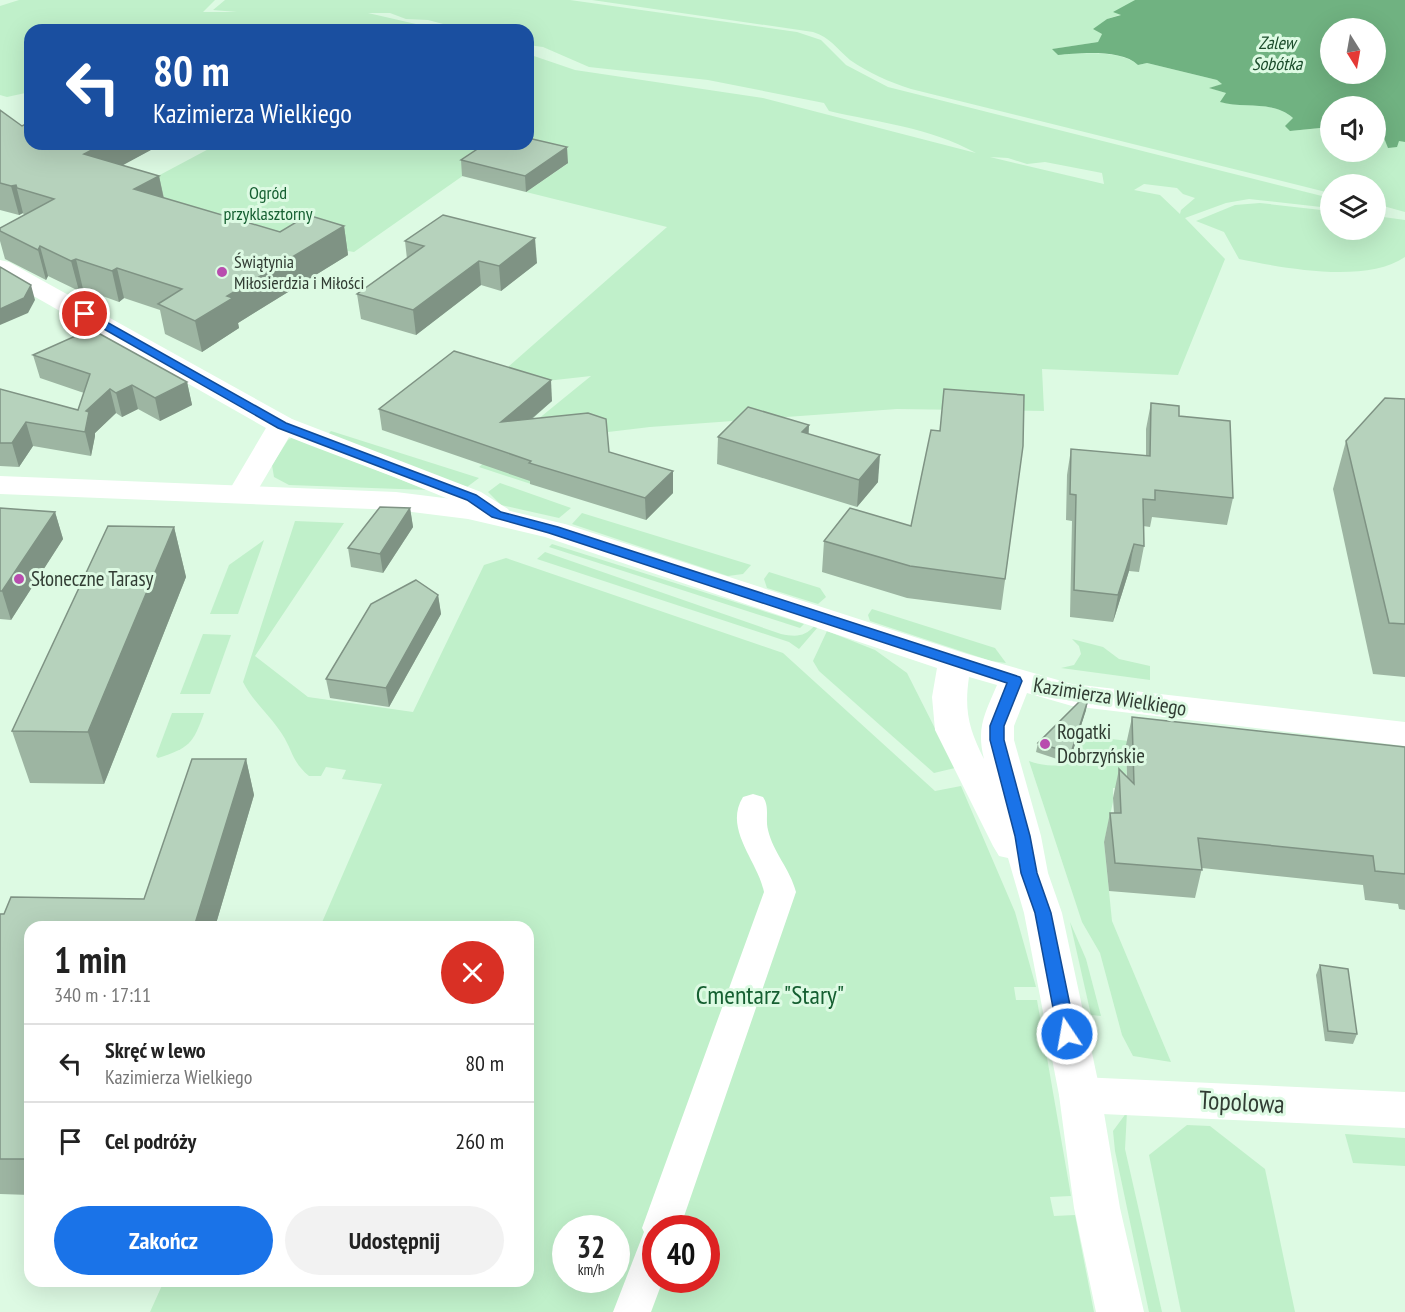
<!DOCTYPE html>
<html lang="pl">
<head>
<meta charset="utf-8">
<style>
	:root { --surface:#fff; --page:#f2f2f2; --text:#222; --muted:#767676; --line:#e0e0e0; --accent:#1a73e8 }
	body { margin:0; font-family:"PT Sans Narrow",sans-serif; background:var(--page); color:var(--text); height:100vh; display:flex; flex-direction:column; font-size:22px; white-space:nowrap }
	* { box-sizing:border-box; margin:0 }
	p { font-size:20px; color:var(--muted) }
	.icon { flex:none; width:33px; height:33px; fill:none; stroke:currentColor; stroke-width:2; stroke-linecap:round; stroke-linejoin:round }
	.map { position:relative; flex:1; overflow:hidden }
	.details { position:absolute; left:24px; top:921px; width:510px; height:366px; display:flex; flex-direction:column; background:var(--surface); border-radius:18px; box-shadow:0 6px 24px #0002 }
	.details>* { flex:none }
	.top-card { position:absolute; left:24px; top:24px; width:510px; height:126px; border-radius:18px; box-shadow:0 6px 24px #0002; background:#1a4fa0; color:#fff; overflow:hidden }
	.needle { width:39px; rotate:169deg }
	.controls { position:absolute; left:1320px; top:18px; display:grid; gap:12px }
	.controls a { display:grid; place-items:center; width:66px; height:66px; border-radius:50%; background:var(--surface); box-shadow:0 6px 24px #0002; font-size:30px }
	.speed { position:absolute; left:552px; top:1215px; display:flex; gap:12px; font-size:30px; font-weight:700; text-align:center }
	.speed>* { display:grid; place-content:center; width:78px; height:78px; border-radius:50%; background:var(--surface); box-shadow:0 6px 24px #0002; line-height:1 }
	.speed small { font-size:15px; font-weight:400 }
	.speed .limit { border:9px solid #d22; background:#fff; color:#111 }
	.pin { position:absolute; display:grid; place-items:center; width:51px; height:51px; color:#fff; margin:-26px; border:3px solid #fff; border-radius:50%; box-shadow:0 2px 6px #0007 }
	.me { position:absolute; width:66px; margin:-33px; rotate:348deg; stroke-linejoin:round; filter:drop-shadow(0 0 4px #0008) }
	.turn { display:flex; align-items:center; gap:21px; height:126px; padding:0 30px; font-size:27px }
	.turn .icon { width:78px; height:78px; stroke-width:2.5 }
	.turn b { display:block; font-size:42px; line-height:51px }
	.round { display:grid; place-items:center; flex:none; width:63px; height:63px; border-radius:32px; background:var(--page) }
	.headline { display:flex; align-items:center; justify-content:space-between; height:102px; padding:0 30px }
	h1 { font-size:36px; font-weight:800; line-height:45px }
	.action { display:flex; gap:12px; margin-top:auto; padding:12px 30px }
	.action a { flex:1; height:69px; border-radius:36px; background:var(--accent); color:#fff; font-size:24px; font-weight:800; line-height:69px; text-align:center }
	.action a+a { background:var(--page); color:var(--text) }
	ul { padding:0; list-style:none }
	li { display:flex; align-items:center; gap:18px; height:78px; padding:0 30px; border-top:2px solid var(--line) }
	li div { flex:1 }
	li b { display:block; font-size:22px }
	li em { font-style:normal }
	.map>svg:first-child { display:block }
	.green { fill:#c0f0ca; fill-rule:evenodd }
	.water { fill:#70b281; fill-rule:evenodd }
	.lines { fill:none; stroke-linecap:round; stroke-linejoin:round }
	.pedestrian { fill:#fff; fill-rule:evenodd }
	.minor { fill:#fff; fill-rule:evenodd }
	.tertiary { fill:#fff; fill-rule:evenodd }
	.wall { fill:#9db5a2 }
	.shaded-wall { fill:#7f9384 }
	.building { fill:#b6d2bc; stroke:#7f9384; stroke-width:1.5 }
	.route { fill:#1a73e8; stroke:#114b97; stroke-width:1.5 }
	.poi-dot { fill:#b84dae; stroke:#ddfae3; stroke-width:2 }
	.labels { text-anchor:middle; stroke-width:6; stroke-linejoin:round; paint-order:stroke }
	.far-water-label { font-size:18px; font-style:italic; fill:#1b4c2b; stroke:#ddfae3 }
	.far-park-label { font-size:18px; fill:#155f31; stroke:#ddfae3 }
	.far-poi-label { font-size:18px; fill:#313c33; stroke:#ddfae3; text-anchor:start }
	.poi-label { font-size:21px; fill:#313c33; stroke:#ddfae3; text-anchor:start }
	.street-label { font-size:21px; fill:#313c33; stroke:#ddfae3 }
	.near-park-label { font-size:26px; fill:#155f31; stroke:#ddfae3 }
	.near-street-label { font-size:26px; fill:#313c33; stroke:#ddfae3 }
</style>
</head>
<body>
<div class="map">
<svg width="1405" height="1312" viewBox="0 0 1405 1312">
	<rect width="100%" height="100%" fill="#ddfae3"/>
	<!-- green -->
	<g class="green">
		<path d="M19,0H215L203,12H237L213,10L225,0H570L797,32L821,40L846,65L888,87L1330,198V208L1249,199L1226,203L1185,218L1225,259L1178,375L1042,369L1044,411L897,409L650,427L583,435L531,484L479,467L591,376L484,388L667,227L526,192L567,164L504,147L354,252L312,245L126,193L218,144H528V54L575,70L763,98L976,153C929,127 880,123 829,111L824,103L708,80L589,67L543,47L528,45V30H466L428,20L406,19L390,13H368L442,30H30V92L7,97L0,95V6ZM990,157L1008,158L1027,164L1045,162L1102,173L1104,184ZM1144,184L1177,188L1183,194L1195,198L1181,210L1180,214L1160,195L1134,190Z"/>
		<path d="M592,0H1135L1122,14L1107,19L1094,29L1102,34L1098,42L1053,49L1058,55C1079,53 1122,50 1138,65L1147,63L1217,80L1223,84L1210,88L1226,93L1221,102C1246,109 1272,100 1293,118L1290,131L1330,127V152H1376V136L1405,142V212L1376,204V184H1330V193L911,89C889,82 869,73 850,60C837,49 830,37 813,32Z"/>
		<path d="M1260,203L1330,211V230H1376V216L1405,220V257C1366,284 1283,268 1239,259L1224,232L1196,221L1235,205Z"/>
		<polygon points="331,431 479,478 467,487 325,437"/>
		<polygon points="293,437 427,490 289,485 274,477 272,465 288,440"/>
		<polygon points="500,483 571,508 559,518 501,505 488,492"/>
		<polygon points="582,513 751,565 743,574 728,576 572,524"/>
		<path d="M295,521L344,523L255,656L308,697L413,712L484,565L506,558L783,653L935,791L961,786L1015,912L1036,987H1014L1016,1000H1037L1071,1196L1050,1197L1054,1216L1075,1215L1094,1312H150L164,1281H528V927H320L382,784L342,779L346,770L326,767L321,776H309C292,762 293,751 282,734C270,715 253,702 243,682ZM566,1228H616V1280H566ZM656,1228H706V1280H656Z"/>
		<polygon points="264,540 238,614 210,614 229,565"/>
		<polygon points="552,544 804,624 800,628 549,547"/>
		<path d="M545,552L781,634C796,637 805,637 815,625L818,627L799,649L789,642L537,559Z"/>
		<polygon points="769,572 820,588 826,597 818,604 767,588 764,579"/>
		<polygon points="872,609 995,648 1006,663 991,661 870,621 868,615"/>
		<polygon points="827,631 875,650 907,673 955,768 934,773 819,671 813,661"/>
		<polygon points="203,634 231,635 210,694 180,694"/>
		<polygon points="1072,639 1103,647 1119,659 1150,666 1150,680 1061,668 1074,665 1081,654 1079,646"/>
		<path d="M172,713H204C193,744 189,748 158,758L156,756Z"/>
		<path d="M1075,735L1129,741L1126,746L1127,789L1113,788V802L1104,842L1112,921L1171,1062L1133,1056L1122,1035L1100,953L1082,922L1029,761C1049,768 1074,770 1080,745Z"/>
		<polygon points="1070,922 1086,959 1101,1016 1091,1015"/>
		<polygon points="1127,1112 1125,1149 1162,1312 1149,1312 1115,1151 1113,1131"/>
		<polygon points="1187,1125 1210,1126 1265,1169 1295,1312 1181,1312 1149,1155"/>
		<polygon points="1345,1134 1405,1138 1405,1166 1353,1163"/>
	</g>
	<!-- water -->
	<path class="water" d="M1135,0H1405V142L1399,141L1397,147L1388,148L1384,138L1376,136V106H1330V127L1290,131L1285,126L1293,118C1273,100 1245,109 1220,102L1226,93L1209,88L1222,84L1217,80L1147,63L1138,65C1122,49 1079,53 1058,55L1052,49L1098,42L1102,34L1093,29L1107,19L1121,15L1113,12ZM1330,28H1376V74H1330Z"/>
	<g class="lines">
		<!-- pedestrian -->
		<path class="pedestrian" d="M753,794L763,797C770,807 765,818 768,830C773,852 790,869 796,892L680,1228H656V1280H663L651,1312H613L644,1232L642,1228L764,892C758,861 723,829 743,797Z"/>
		<!-- minor -->
		<g class="minor">
			<path d="M0,260L9,262L292,419L481,492L508,509L512,515L508,521C486,527 476,511 458,503C402,479 345,459 289,437L252,500L242,503L232,500L227,494L266,428L0,277Z"/>
			<polygon points="1080,1077 1405,1092 1405,1128 1080,1113 1065,1108 1059,1095 1065,1082"/>
		</g>
		<!-- tertiary -->
		<path class="tertiary" d="M0,476L396,492L468,501L565,524L967,654L1072,684L1405,722V746L1072,706L1027,693L1014,726V740L1041,836L1048,873L1062,913L1101,1095L1120,1208L1144,1312H1096L1074,1208L1059,1095L1024,913L1008,858L999,856L993,846L935,730L932,697L937,668L545,537L468,519L396,510L0,494ZM969,677L997,685C985,714 976,727 984,759C969,729 964,711 969,677Z"/>
	</g>
	<!-- wall -->
	<g class="wall">
		<polygon points="0,110 30,144 162,144 122,165 159,176 164,198 280,232 344,226 348,255 238,323 239,328 202,352 165,334 160,310 124,298 119,302 83,289 79,291 48,276 46,280 5,259 0,241 0,228 24,215 23,213 19,215 0,210"/>
		<polygon points="461,160 568,163 526,192 462,176"/>
		<polygon points="405,241 537,263 501,291 481,285 416,335 361,319 357,294 407,259"/>
		<polygon points="33,355 187,382 192,405 160,421 138,409 122,417 116,413 95,433 95,436 91,456 33,446 19,467 0,466 0,389 78,410 84,393 40,378"/>
		<polygon points="944,389 1023,446 1001,610 907,598 822,572 824,541 911,526 940,431"/>
		<polygon points="1405,399 1405,677 1373,674 1333,489 1346,441"/>
		<polygon points="552,401 532,419 609,452 673,493 646,520 530,484 530,481 382,430 379,409"/>
		<polygon points="1151,403 1179,416 1233,498 1227,525 1152,517 1150,527 1143,526 1144,546 1139,572 1129,571 1113,622 1070,617 1072,521 1066,520 1067,475 1071,449 1146,456 1146,429"/>
		<polygon points="809,434 878,482 857,507 717,464 718,437"/>
		<polygon points="0,508 55,512 63,539 11,620 0,619"/>
		<polygon points="410,508 413,527 383,573 351,567 348,548"/>
		<polygon points="174,527 186,577 104,784 30,783 12,731"/>
		<polygon points="438,595 441,614 389,707 330,698 326,679"/>
		<polygon points="1086,710 1069,763 1036,752 1038,743"/>
		<polygon points="1132,717 1405,747 1405,910 1399,909 1398,904 1365,900 1363,885 1202,868 1195,898 1109,891 1104,842 1110,813 1114,813 1113,798 1119,769 1127,777 1126,745"/>
		<polygon points="246,759 254,795 215,927 30,927 30,1195 0,1194 0,914 144,899"/>
		<polygon points="1320,965 1357,1034 1353,1044 1325,1041 1316,975"/>
	</g>
	<!-- shaded-wall -->
	<g class="shaded-wall">
		<polygon points="103,144 162,144 90,183 84,154"/>
		<polygon points="567,147 568,163 526,192 525,176"/>
		<polygon points="159,176 165,205 134,189"/>
		<polygon points="16,185 23,213 19,215 11,186"/>
		<polygon points="344,226 348,255 238,323 239,328 202,352 195,321 227,296"/>
		<polygon points="535,238 537,263 501,291 499,266"/>
		<polygon points="40,246 48,276 46,280 38,250"/>
		<polygon points="76,259 83,289 79,291 71,261"/>
		<polygon points="479,261 481,285 416,335 413,310"/>
		<polygon points="117,268 124,298 119,302 112,271"/>
		<polygon points="31,285 35,300 28,313 0,325 0,309"/>
		<polygon points="551,380 552,401 503,443 501,422"/>
		<polygon points="187,382 192,405 160,421 155,398"/>
		<polygon points="132,385 138,409 122,417 116,393"/>
		<polygon points="110,389 116,413 95,433 95,436 91,456 85,432 86,411"/>
		<polygon points="26,422 33,446 19,467 12,443"/>
		<polygon points="809,425 808,451 802,432"/>
		<polygon points="880,455 878,482 857,507 859,480"/>
		<polygon points="673,471 673,493 646,520 645,498"/>
		<polygon points="410,508 413,527 383,573 380,554"/>
		<polygon points="55,512 63,539 11,620 2,591"/>
		<polygon points="174,527 186,577 104,784 88,732"/>
		<polygon points="1134,544 1129,571 1113,622 1118,595"/>
		<polygon points="438,595 441,614 389,707 386,688"/>
		<polygon points="1088,700 1086,710 1069,763 1071,753"/>
		<polygon points="246,759 254,795 215,927 194,927"/>
	</g>
	<!-- building -->
	<g class="building">
		<polygon points="0,110 22,126 30,122 30,144 103,144 84,154 159,176 134,189 280,232 308,215 344,226 227,296 233,298 195,321 158,304 182,289 117,268 112,271 76,259 71,261 40,246 38,250 0,231 0,228 54,199 17,188 16,185 11,186 0,183"/>
		<polygon points="528,138 567,147 525,176 461,160 485,144 528,144"/>
		<polygon points="443,215 535,238 499,266 479,261 413,310 357,294 424,246 405,241"/>
		<polygon points="0,267 31,285 24,298 0,309"/>
		<polygon points="91,329 187,382 155,398 132,385 116,393 110,389 86,411 89,412 85,432 26,422 12,443 0,443 0,389 78,410 90,374 33,355"/>
		<polygon points="454,351 551,380 501,422 588,413 606,419 609,452 673,471 645,498 529,463 531,461 379,409"/>
		<polygon points="944,389 1024,395 1023,446 1005,579 910,566 824,541 850,508 911,526 931,430 940,431"/>
		<polygon points="1385,398 1405,399 1405,624 1389,623 1346,441"/>
		<polygon points="1151,403 1179,406 1179,416 1230,421 1233,498 1155,490 1155,500 1143,499 1144,546 1134,544 1118,595 1074,590 1076,495 1070,494 1071,449 1150,456"/>
		<polygon points="748,407 809,425 802,432 880,455 859,480 718,437"/>
		<polygon points="380,507 410,508 380,554 348,548"/>
		<polygon points="0,508 55,512 2,591 0,591"/>
		<polygon points="108,526 174,527 88,732 12,731"/>
		<polygon points="416,580 438,595 386,688 326,679 371,604"/>
		<polygon points="1082,699 1088,700 1071,753 1038,743"/>
		<polygon points="1132,717 1405,747 1405,874 1375,871 1373,856 1198,838 1202,870 1115,863 1110,813 1121,813 1119,769 1134,784"/>
		<polygon points="192,759 246,759 194,927 30,927 30,1159 0,1159 0,914 4,914 11,897 144,899"/>
		<polygon points="1320,965 1348,969 1357,1034 1328,1031"/>
	</g>
	<!-- route -->
	<polygon class="route" points="81,312 89,312 286,423 476,495 501,512 558,527 1020,677 1022,681 1004,726 1004,740 1030,836 1037,873 1051,913 1076,1034 1073,1039 1061,1039 1058,1034 1035,913 1021,873 1015,836 990,740 990,726 1007,683 549,533 492,517 467,500 278,428 81,316"/>
	<!-- markers -->
	<g class="poi-dot">
		<circle cx="222" cy="272" r="6"/>
		<circle cx="19" cy="579" r="6"/>
		<circle cx="1045" cy="744" r="6"/>
	</g>
	<g class="labels">
		<!-- far-water labels -->
		<g class="far-water-label">
			<text x="1277" y="49">Zalew<tspan x="1277" dy="21">Sobótka</tspan></text>
		</g>
		<!-- far-park labels -->
		<g class="far-park-label">
			<text x="268" y="199">Ogród<tspan x="268" dy="21">przyklasztorny</tspan></text>
		</g>
		<!-- far-poi labels -->
		<g class="far-poi-label">
			<text x="234" y="268">Świątynia<tspan x="234" dy="21">Miłosierdzia i Miłości</tspan></text>
		</g>
		<!-- poi labels -->
		<g class="poi-label">
			<text x="31" y="586">Słoneczne Tarasy</text>
			<text x="1057" y="739">Rogatki<tspan x="1057" dy="24">Dobrzyńskie</tspan></text>
		</g>
		<!-- street labels -->
		<g class="street-label">
			<text transform="translate(1110 697) rotate(9)" y="7">Kazimierza Wielkiego</text>
		</g>
		<!-- near-park labels -->
		<g class="near-park-label">
			<text x="770" y="1004">Cmentarz "Stary"</text>
		</g>
		<!-- near-street labels -->
		<g class="near-street-label">
			<text transform="translate(1242 1102) rotate(3)" y="9">Topolowa</text>
		</g>
	</g>
</svg>
<div class="controls">
<a><svg class="needle" viewBox="-14 -14 28 28"><path d="M0-13l5 13h-10z" fill="#e53935"/><path d="M0 13l5-13h-10z" fill="#767676"/></svg></a>
<a><svg class="icon" aria-label="sound" viewBox="0 0 24 24"><path d="M4 9h4l5-4v14l-5-4H4zM17 9q2 3 0 6"/></svg></a>
<a><svg class="icon" aria-label="layers" viewBox="0 0 24 24"><path d="M12 4l9 5-9 5-9-5zM3 14l9 5 9-5"/></svg></a>
</div>
<div class="speed"><div>32<small>km/h</small></div><div class="limit">40</div></div>
<div class="pin" style="left:85px;top:314px;background:#d93025"><svg class="icon" aria-label="arrive" viewBox="0 0 24 24"><path d="M6 21V4h12l-3 4 3 4H6"/></svg></div>
<svg class="me" style="left:1067px;top:1034px" viewBox="-20 -20 40 40"><circle r="17" fill="#1a73e8" stroke="#fff" stroke-width="3"/><path d="M0-11L8 9 0 5-8 9z" fill="#fff"/></svg>
<div class="top-card">
<div class="turn"><svg class="icon" aria-label="left" viewBox="0 0 24 24"><path d="M17 20v-9H6M10 6l-5 5 5 5"/></svg><div><b>80 m</b>Kazimierza Wielkiego</div></div>
</div>
<section class="details">
<div class="headline"><div><h1>1 min</h1><p>340 m · 17:11</p></div><a class="round" style="background:#d93025;color:#fff"><svg class="icon" aria-label="close" viewBox="0 0 24 24"><path d="M6 6l12 12M18 6L6 18"/></svg></a></div>
<ul>
<li><svg class="icon" aria-label="left" viewBox="0 0 24 24"><path d="M17 20v-9H6M10 6l-5 5 5 5"/></svg><div><b>Skręć w lewo</b><p>Kazimierza Wielkiego</p></div><em>80 m</em></li>
<li><svg class="icon" aria-label="arrive" viewBox="0 0 24 24"><path d="M6 21V4h12l-3 4 3 4H6"/></svg><div><b>Cel podróży</b></div><em>260 m</em></li>
</ul>
<div class="action"><a>Zakończ</a><a>Udostępnij</a></div>
</section>
</div>
</body>
</html>
